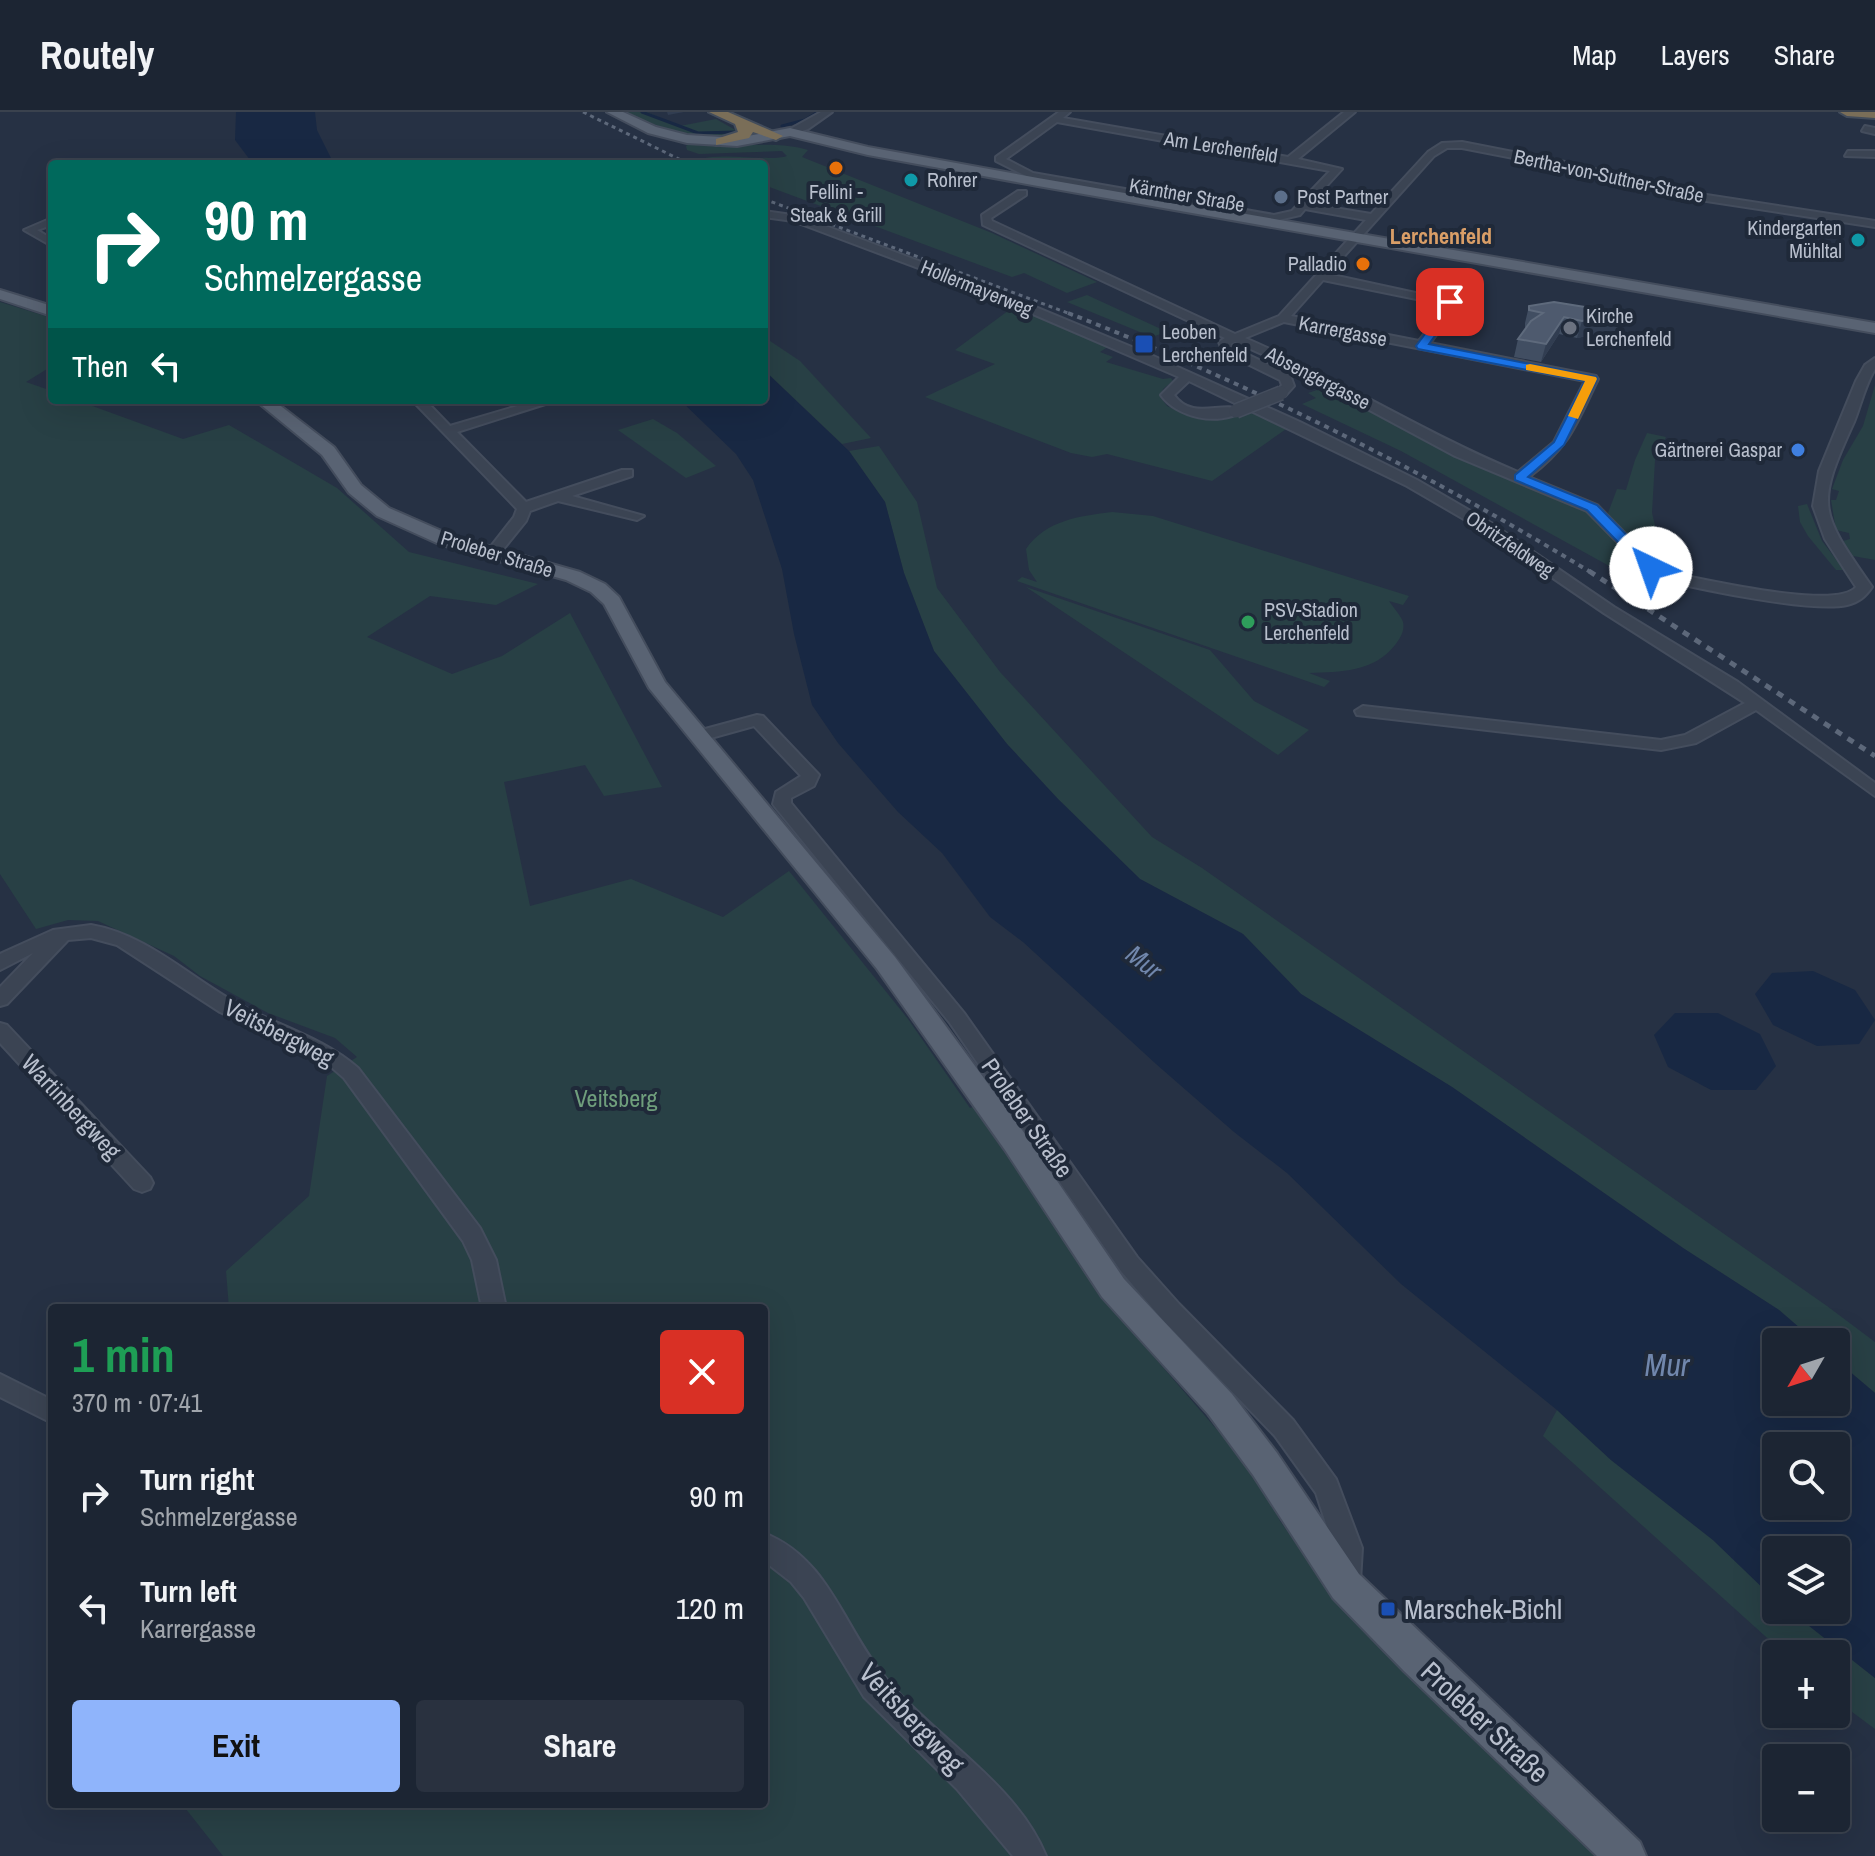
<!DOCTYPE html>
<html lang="en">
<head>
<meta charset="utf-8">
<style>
	:root { --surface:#1c2533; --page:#29313f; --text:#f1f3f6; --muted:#a0a5ac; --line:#3a424e; --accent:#8fb4fb }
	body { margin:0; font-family:"Archivo Narrow",sans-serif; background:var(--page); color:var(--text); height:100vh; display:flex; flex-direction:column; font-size:30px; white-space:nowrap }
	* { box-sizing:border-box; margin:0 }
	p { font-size:26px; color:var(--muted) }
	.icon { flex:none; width:44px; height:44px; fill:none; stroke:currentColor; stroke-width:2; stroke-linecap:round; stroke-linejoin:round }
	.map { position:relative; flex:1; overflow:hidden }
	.side { position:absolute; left:48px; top:1192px; width:720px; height:504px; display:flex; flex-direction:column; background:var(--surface); border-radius:8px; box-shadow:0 8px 32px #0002,0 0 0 2px var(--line) }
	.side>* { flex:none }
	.top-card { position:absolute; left:48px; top:48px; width:720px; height:244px; border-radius:8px; box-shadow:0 8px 32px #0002,0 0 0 2px var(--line); background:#00695c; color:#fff; overflow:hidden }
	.needle { width:52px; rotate:231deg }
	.tools { position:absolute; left:1762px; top:1216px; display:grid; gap:16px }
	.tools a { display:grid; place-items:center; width:88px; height:88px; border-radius:8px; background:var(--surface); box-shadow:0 8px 32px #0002,0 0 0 2px var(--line); font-size:40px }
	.pin { position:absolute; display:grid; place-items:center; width:68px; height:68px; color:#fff; margin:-34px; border-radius:16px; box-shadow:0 4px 12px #0006 }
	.me { position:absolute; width:88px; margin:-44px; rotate:318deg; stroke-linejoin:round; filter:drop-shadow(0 0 6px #0008) }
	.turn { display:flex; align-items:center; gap:28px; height:168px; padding:0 24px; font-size:36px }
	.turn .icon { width:104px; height:104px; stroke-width:2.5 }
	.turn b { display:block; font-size:56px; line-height:68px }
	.then { display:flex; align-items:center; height:76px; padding:0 24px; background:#0003; gap:16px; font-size:30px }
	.round { display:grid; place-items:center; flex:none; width:84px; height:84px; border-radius:8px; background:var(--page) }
	.headline { display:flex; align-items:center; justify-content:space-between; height:136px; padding:0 24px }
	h1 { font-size:48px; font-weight:700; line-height:60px; color:#1e9e55 }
	.primary-button { display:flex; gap:16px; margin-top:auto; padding:16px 24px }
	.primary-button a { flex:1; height:92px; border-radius:8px; background:var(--accent); color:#111; font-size:32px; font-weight:700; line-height:92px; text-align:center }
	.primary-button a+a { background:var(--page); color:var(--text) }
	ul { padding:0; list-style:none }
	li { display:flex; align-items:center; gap:24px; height:112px; padding:0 24px }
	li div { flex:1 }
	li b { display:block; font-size:30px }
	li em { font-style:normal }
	header { display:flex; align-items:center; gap:48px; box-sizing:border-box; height:112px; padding:0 40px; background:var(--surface); border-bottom:2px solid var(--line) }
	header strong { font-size:38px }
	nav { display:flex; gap:44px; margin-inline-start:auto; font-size:28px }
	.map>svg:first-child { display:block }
	.green { fill:#284045 }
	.water { fill:#182843; fill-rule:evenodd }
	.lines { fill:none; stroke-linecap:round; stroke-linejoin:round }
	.stream { stroke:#182843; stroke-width:3 }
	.minor-casing { stroke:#444d5d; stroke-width:4 }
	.major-casing { stroke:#444d5d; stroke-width:4 }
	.highway-casing { stroke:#424c5b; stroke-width:4 }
	.minor { fill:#3b4453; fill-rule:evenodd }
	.major { fill:#596373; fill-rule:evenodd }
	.highway { fill:#7a6e58; fill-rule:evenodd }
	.rail-far2 { stroke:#5d687a; stroke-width:3; stroke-dasharray:4 4; stroke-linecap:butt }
	.rail-far1 { stroke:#5d687a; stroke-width:4; stroke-dasharray:5 5; stroke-linecap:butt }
	.rail { stroke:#5d687a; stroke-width:5; stroke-dasharray:7 7; stroke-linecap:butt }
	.minor-bridge-casing { stroke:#444d5d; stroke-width:16; stroke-linecap:butt }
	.minor-bridge { stroke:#3b4453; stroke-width:13 }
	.wall { fill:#414e62 }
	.shaded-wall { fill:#313d51 }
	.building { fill:#4e5a6e; stroke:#5e6a7c; stroke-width:2 }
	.route { fill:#1a73e8; stroke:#114b97; stroke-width:2 }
	.slow { fill:#f59e0b }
	.food-dot { fill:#e8710a; stroke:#1f2939; stroke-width:3 }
	.culture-dot { fill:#0f9aa8; stroke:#1f2939; stroke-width:3 }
	.service-dot { fill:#5c6f8a; stroke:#1f2939; stroke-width:3 }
	.worship-dot { fill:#6b7280; stroke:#1f2939; stroke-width:3 }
	.transit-dot { fill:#1a4fb4; stroke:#1f2939; stroke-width:3 }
	.shop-dot { fill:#3f7fe0; stroke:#1f2939; stroke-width:3 }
	.leisure-dot { fill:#2e9e5b; stroke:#1f2939; stroke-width:3 }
	.labels { text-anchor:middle; stroke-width:8; stroke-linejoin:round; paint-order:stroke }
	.far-street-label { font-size:20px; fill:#b8bfcd; stroke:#1f2939 }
	.far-poi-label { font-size:20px; fill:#b8bfcd; stroke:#1f2939; text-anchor:start }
	.far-neighbourhood-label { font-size:22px; font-weight:bold; fill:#d99e67; stroke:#1f2939 }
	.street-label { font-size:24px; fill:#b8bfcd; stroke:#1f2939 }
	.park-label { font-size:24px; fill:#6f9e7c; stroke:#1f2939 }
	.water-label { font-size:26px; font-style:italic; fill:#7187ac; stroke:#1f2939 }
	.near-poi-label { font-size:28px; fill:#b8bfcd; stroke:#1f2939; text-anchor:start }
	.near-street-label { font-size:28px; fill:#b8bfcd; stroke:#1f2939 }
	.near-water-label { font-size:32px; font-style:italic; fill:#7187ac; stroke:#1f2939 }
</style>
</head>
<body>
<header>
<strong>Routely</strong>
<nav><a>Map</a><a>Layers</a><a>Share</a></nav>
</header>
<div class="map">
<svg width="1875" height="1744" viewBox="0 0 1875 1744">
	<rect width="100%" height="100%" fill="#263144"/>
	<!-- green -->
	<g class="green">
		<path d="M626,0H647L680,14L716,7L739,20C699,32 662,17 626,0Z"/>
		<path d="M689,32C729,38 769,27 808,38L802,45L992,121L1097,170L1067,181L1024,161L1012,165L764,73V52H711L701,47C724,40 771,50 787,44L782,39L699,42L687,38L686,34Z"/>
		<polygon points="1087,183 1161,217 1166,220 1152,225 1067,190"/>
		<polygon points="0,190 52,206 52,254 26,270 52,279 52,288 76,288 183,327 229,313 337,376 409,440 538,472 496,493 430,484 367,525 452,562 502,544 570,501 662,675 604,684 585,653 504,670 530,794 631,767 723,805 789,759 908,907 970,996 973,995 1115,1200 1225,1327 1268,1384 1280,1409 1314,1457 1399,1550 1397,1553 1413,1569 1417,1566 1596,1744 223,1744 182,1692 764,1692 764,1196 229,1196 226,1159 309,1084 327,964 357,945 335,926 268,901 200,864 174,844 98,809 68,808 36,817 0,762"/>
		<polygon points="1016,193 1109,234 1100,240 1113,245 1106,250 1163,267 1171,266 1173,269 1163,277 1161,286 1167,294 1189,304 1218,307 1252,299 1289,315 1212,369 1107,342 1092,345 1071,341 925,285 995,252 955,238"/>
		<polygon points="764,225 800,249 871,326 842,332 764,258"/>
		<polygon points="1875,273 1875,448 1853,444 1843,429 1850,427 1849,421 1836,418 1831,388 1836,388 1839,379 1832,377 1843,348 1863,314"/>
		<polygon points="1326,275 1585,394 1650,458 1678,475 1651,477 1401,339 1302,292 1316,286 1308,281"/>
		<polygon points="653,307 677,321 716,354 686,366 618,318"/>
		<polygon points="1647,321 1666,325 1655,348 1652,401 1661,438 1684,464 1775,483 1665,462 1613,410 1608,401 1617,377 1626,378 1635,348"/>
		<polygon points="879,334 917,390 937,476 1000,560 1152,725 1202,756 1827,1194 1875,1230 1875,1281 1836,1248 1836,1230 1816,1230 1779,1198 1683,1136 1452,975 1301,882 1243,822 1140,767 1058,687 1007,632 934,539 904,461 885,390 849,339"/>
		<polygon points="1807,392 1822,429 1844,458 1836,458 1808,424 1800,410 1798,394"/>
		<path d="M1112,400L1153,404L1409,484L1403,493L1389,489C1393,495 1401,504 1403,510C1405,519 1400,527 1395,533C1374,560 1340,560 1309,561L1330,569L1324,575L1017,469L1022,465L1037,470L1029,458L1026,437C1046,408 1080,404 1112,400Z"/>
		<polygon points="1026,475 1210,538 1254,589 1309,618 1278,643"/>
		<polygon points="1557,1298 1611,1348 1713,1428 1776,1488 1776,1498 1789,1498 1875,1566 1875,1617 1836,1588 1836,1542 1785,1542 1543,1324"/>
	</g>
	<!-- water -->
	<g class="water">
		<polygon points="236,0 315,0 317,18 334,52 253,52 235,28"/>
		<path d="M764,258L849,339L885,390L904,461L934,539L1007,632L1058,687L1140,767L1243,822L1301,882L1452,975L1683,1136L1779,1198L1816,1230H1776V1290H1836V1248L1875,1281V1566L1789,1498H1836V1438H1776V1488L1770,1483L1713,1428L1611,1348L1557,1298L1401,1172L1287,1061L1234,1020L1156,952L1023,830L990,805L942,741L898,700L838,631L812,593L794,522L782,457L753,368L736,342L680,288H764ZM1836,1334V1394H1776V1334Z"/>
		<polygon points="1813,859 1855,878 1875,908 1859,932 1817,934 1773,913 1755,882 1772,861"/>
		<polygon points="1675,901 1718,901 1760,922 1776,954 1756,978 1711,978 1668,955 1654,923"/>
	</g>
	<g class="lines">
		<!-- stream -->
		<g class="stream">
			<polyline points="642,0 698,21 738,20"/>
			<polyline points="782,14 805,8 818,0"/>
		</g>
		<!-- minor casing -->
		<g class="minor-casing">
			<g id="minor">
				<polygon points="821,0 832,0 808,17 790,23 785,20"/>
				<path d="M1059,0H1070L1063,6L1288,45L1344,0H1355L1298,47L1342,57L1310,92L1371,102L1428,40L1442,31L1462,30L1565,50L1700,82L1875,109V115L1700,88L1565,56L1462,36H1447L1434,44L1328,162L1457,190L1459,192L1430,231L1596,264L1598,267C1576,312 1571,333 1529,365L1597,393L1656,453L1671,461C1704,467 1837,499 1856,475L1825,427L1813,394L1819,359L1856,269L1865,253L1875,246V257C1865,273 1861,293 1854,310C1815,395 1819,399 1872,475C1865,485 1859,490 1847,493C1812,501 1700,477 1662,468L1646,459L1587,399L1455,344L1282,251L1235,230L1231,232L1232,235L1290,263L1294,274L1285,284H1277L1275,281L1282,273L1280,268L1223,240L1219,230L1225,226L983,113L982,103L1018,79H1026V83L991,106L992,109L1235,222L1279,204L1366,108L1305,97L1300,103L1274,109L1030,66L996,49V45ZM1057,10L1330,59L1292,99L1274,103L1033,61L1006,47ZM1323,168L1446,193L1419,229L1291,204ZM1284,210L1585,269L1554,330L1518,360C1424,321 1338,266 1245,226Z"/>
				<polygon points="1865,14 1875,16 1875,22 1862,19"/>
				<polygon points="1848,39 1875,39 1875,45 1845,44"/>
				<path d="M764,99L799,104L985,174L1151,243L1300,310L1417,368L1491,411L1614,495L1738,570L1875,671V684L1756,598L1696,631L1661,638L1357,603L1355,599L1363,594L1661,628L1685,623L1745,591L1604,501L1481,417L1407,374L1189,269L1174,283C1193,310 1224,287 1242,299C1219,315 1176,305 1161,283L1179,265L977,178L793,109L764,105Z"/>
				<polygon points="52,106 52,113 37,118 52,127 52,134 24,118"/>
				<polygon points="412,288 425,288 450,314 538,288 558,288 457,320 526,390 622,358 632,358 632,364 572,384 644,404 637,408 558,389 530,399 526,409 497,445 487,445 485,442 514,405 517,397"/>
				<polygon points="757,603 763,604 819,663 814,674 791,686 791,691 964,901 1137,1145 1179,1192 1293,1308 1336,1367 1362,1436 1360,1470 1356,1479 1346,1483 1336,1479 1332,1470 1334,1436 1316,1381 1275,1324 1161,1206 1121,1159 950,911 776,696 773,692 776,680 801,664 754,614 700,629 692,624 694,620"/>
				<path d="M91,813C145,822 186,862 233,889C274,913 321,924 358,956L480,1116L496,1148L506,1196H482L472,1148L463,1129L344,966L322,947L220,900L117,833L91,826L68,828L7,892L0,894V875L33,841L0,858V842L53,818Z"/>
				<polygon points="0,911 7,913 150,1065 153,1071 150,1077 142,1080 134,1077 0,931"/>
				<polygon points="0,1262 52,1288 52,1311 0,1285"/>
				<path d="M764,1421C827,1446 842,1510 880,1559C928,1622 1015,1668 1046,1744H1013L957,1677L864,1585L804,1486L791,1470L764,1449Z"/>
			</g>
		</g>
		<!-- major casing -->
		<g class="major-casing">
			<g id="major">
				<polygon points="607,0 623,0 656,15 687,23 737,26 790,16 868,35 1038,66 1875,211 1875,221 1038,74 868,43 790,24 737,34 687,31 648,21"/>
				<polygon points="0,178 52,194 52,204 0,187"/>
				<polygon points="255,288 273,288 334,335 361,373 389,396 453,424 580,460 605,472 619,485 665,570 895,845 1025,1022 1124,1167 1232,1282 1277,1341 1359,1462 1640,1730 1646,1744 1597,1744 1404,1559 1333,1486 1253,1363 1208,1302 1102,1185 1005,1038 877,857 649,576 604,492 591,480 566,468 439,432 377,404 349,381 322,343"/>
			</g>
		</g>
		<!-- highway casing -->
		<g class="highway-casing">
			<g id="highway">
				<polygon points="709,0 728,0 783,24 776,28 753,20 749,26 716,33 716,27 738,20 735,12"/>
				<polygon points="1840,0 1875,0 1875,6 1847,4"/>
			</g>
		</g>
		<!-- minor -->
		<use href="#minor" class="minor"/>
		<!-- major -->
		<use href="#major" class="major"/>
		<!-- highway -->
		<use href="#highway" class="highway"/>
		<!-- rail-far2 -->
		<g class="rail-far2">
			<polyline points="583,0 689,52"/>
			<polyline points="764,87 1073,203"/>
		</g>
		<!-- rail-far1 -->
		<path class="rail-far1" d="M1068,201C1250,272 1425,359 1592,461"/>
		<!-- rail -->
		<polyline class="rail" points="1589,459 1875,644"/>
		<!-- minor-bridge casing -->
		<g class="minor-bridge-casing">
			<polyline id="minor-bridge" points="1236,299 1281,281"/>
		</g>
		<!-- minor-bridge -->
		<use href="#minor-bridge" class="minor-bridge"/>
	</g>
	<!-- wall -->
	<polygon class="wall" points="1529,194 1622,201 1617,218 1577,226 1559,222 1541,250 1514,245 1518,227 1526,215 1525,215 1525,211"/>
	<!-- shaded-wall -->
	<g class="shaded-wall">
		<polygon points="667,0 684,0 668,3"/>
		<polygon points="1622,201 1617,218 1577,226 1582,209"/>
		<polygon points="1564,205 1559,222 1541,250 1546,232"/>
	</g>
	<!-- building -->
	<polygon class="building" points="1554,190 1622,201 1582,209 1564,205 1546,232 1518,227 1531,209 1543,201 1529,198 1529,194"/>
	<!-- route -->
	<polygon class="route" points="1450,187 1458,192 1429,232 1596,265 1597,267 1564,333 1528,365 1597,393 1656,453 1656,459 1646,459 1587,398 1515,368 1515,363 1554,330 1585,269 1418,237 1416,234 1447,193 1445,190"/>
	<!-- slow -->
	<polygon class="slow" points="1530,252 1596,265 1597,267 1578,307 1568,304 1585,269 1526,258 1526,253"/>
	<!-- markers -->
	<g class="food-dot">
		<circle cx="836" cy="56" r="8"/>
		<circle cx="1363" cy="152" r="8"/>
	</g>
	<g class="culture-dot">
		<circle cx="911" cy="68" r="8"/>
		<circle cx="1858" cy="128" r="8"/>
	</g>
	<circle class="service-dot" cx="1281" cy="85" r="8"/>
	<circle class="worship-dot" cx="1570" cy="216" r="8"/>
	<g class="transit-dot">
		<rect x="1134" y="222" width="20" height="20" rx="4"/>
		<rect x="1380" y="1489" width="16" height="16" rx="4"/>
	</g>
	<circle class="shop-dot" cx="1798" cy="338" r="8"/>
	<circle class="leisure-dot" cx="1248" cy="510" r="8"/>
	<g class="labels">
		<!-- far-street labels -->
		<g class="far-street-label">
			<text transform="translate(1221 35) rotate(9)" y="7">Am Lerchenfeld</text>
			<text transform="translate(1609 64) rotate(12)" y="7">Bertha-von-Suttner-Straße</text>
			<text transform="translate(1187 83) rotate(10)" y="7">Kärntner Straße</text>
			<text transform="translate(977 176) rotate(22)" y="7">Hollermayerweg</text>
			<text transform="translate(1343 219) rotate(11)" y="7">Karrergasse</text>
			<text transform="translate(1318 266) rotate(27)" y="7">Absengergasse</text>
			<text transform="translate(1510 432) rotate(34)" y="7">Obritzfeldweg</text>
			<text transform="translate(497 442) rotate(17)" y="7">Proleber Straße</text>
		</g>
		<!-- far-poi labels -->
		<g class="far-poi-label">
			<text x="927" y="75">Rohrer</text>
			<text x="836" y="87" text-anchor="middle">Fellini -<tspan x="836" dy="23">Steak &amp; Grill</tspan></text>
			<text x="1297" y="92">Post Partner</text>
			<text x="1842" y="123" text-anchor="end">Kindergarten<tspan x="1842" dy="23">Mühltal</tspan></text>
			<text x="1347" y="159" text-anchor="end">Palladio</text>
			<text x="1586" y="211">Kirche<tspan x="1586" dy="23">Lerchenfeld</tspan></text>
			<text x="1162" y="227">Leoben<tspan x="1162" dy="23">Lerchenfeld</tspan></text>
			<text x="1782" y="345" text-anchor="end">Gärtnerei Gaspar</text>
			<text x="1264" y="505">PSV-Stadion<tspan x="1264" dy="23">Lerchenfeld</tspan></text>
		</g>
		<!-- far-neighbourhood labels -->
		<g class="far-neighbourhood-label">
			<text x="1441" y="132">Lerchenfeld</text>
		</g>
		<!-- street labels -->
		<g class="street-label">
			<text transform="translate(279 921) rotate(27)" y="8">Veitsbergweg</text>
			<text transform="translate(71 995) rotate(47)" y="8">Wartinbergweg</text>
			<text transform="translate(1027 1006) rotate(55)" y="8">Proleber Straße</text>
		</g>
		<!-- park labels -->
		<g class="park-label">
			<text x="616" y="995">Veitsberg</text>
		</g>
		<!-- water labels -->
		<g class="water-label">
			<text transform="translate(1144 850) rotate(38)" y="9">Mur</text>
		</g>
		<!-- near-poi labels -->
		<g class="near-poi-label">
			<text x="1404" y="1507">Marschek-Bichl</text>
		</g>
		<!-- near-street labels -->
		<g class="near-street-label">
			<text transform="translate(912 1606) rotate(47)" y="10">Veitsbergweg</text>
			<text transform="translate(1485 1610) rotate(43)" y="10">Proleber Straße</text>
		</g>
		<!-- near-water labels -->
		<g class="near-water-label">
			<text x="1667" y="1264">Mur</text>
		</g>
	</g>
</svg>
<div class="tools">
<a><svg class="needle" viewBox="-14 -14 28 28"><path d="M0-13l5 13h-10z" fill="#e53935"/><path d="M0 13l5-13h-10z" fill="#a0a5ac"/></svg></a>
<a><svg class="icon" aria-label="search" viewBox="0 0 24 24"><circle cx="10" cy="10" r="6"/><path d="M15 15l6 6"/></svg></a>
<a><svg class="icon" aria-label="layers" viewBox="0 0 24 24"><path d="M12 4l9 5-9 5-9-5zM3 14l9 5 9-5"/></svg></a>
<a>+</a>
<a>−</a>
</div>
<div class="pin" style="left:1450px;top:190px;background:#d93025"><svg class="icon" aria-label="arrive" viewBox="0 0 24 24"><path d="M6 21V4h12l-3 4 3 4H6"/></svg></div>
<svg class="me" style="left:1651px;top:456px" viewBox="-20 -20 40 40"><circle r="19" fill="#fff"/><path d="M0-13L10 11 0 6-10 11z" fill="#1a73e8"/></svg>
<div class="top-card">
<div class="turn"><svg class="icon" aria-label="right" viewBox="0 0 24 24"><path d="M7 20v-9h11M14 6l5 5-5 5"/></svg><div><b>90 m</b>Schmelzergasse</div></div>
<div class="then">Then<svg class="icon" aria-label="left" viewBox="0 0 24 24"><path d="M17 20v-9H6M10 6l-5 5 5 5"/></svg></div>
</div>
<section class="side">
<div class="headline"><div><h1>1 min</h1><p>370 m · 07:41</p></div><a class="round" style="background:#d93025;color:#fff"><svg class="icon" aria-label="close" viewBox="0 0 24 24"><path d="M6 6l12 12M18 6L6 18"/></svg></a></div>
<ul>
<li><svg class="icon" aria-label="right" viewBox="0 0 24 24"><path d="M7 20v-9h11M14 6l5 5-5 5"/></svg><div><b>Turn right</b><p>Schmelzergasse</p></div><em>90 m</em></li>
<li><svg class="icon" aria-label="left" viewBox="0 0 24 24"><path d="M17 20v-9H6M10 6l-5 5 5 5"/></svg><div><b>Turn left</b><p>Karrergasse</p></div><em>120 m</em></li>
</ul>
<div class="primary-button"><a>Exit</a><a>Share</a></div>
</section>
</div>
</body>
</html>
